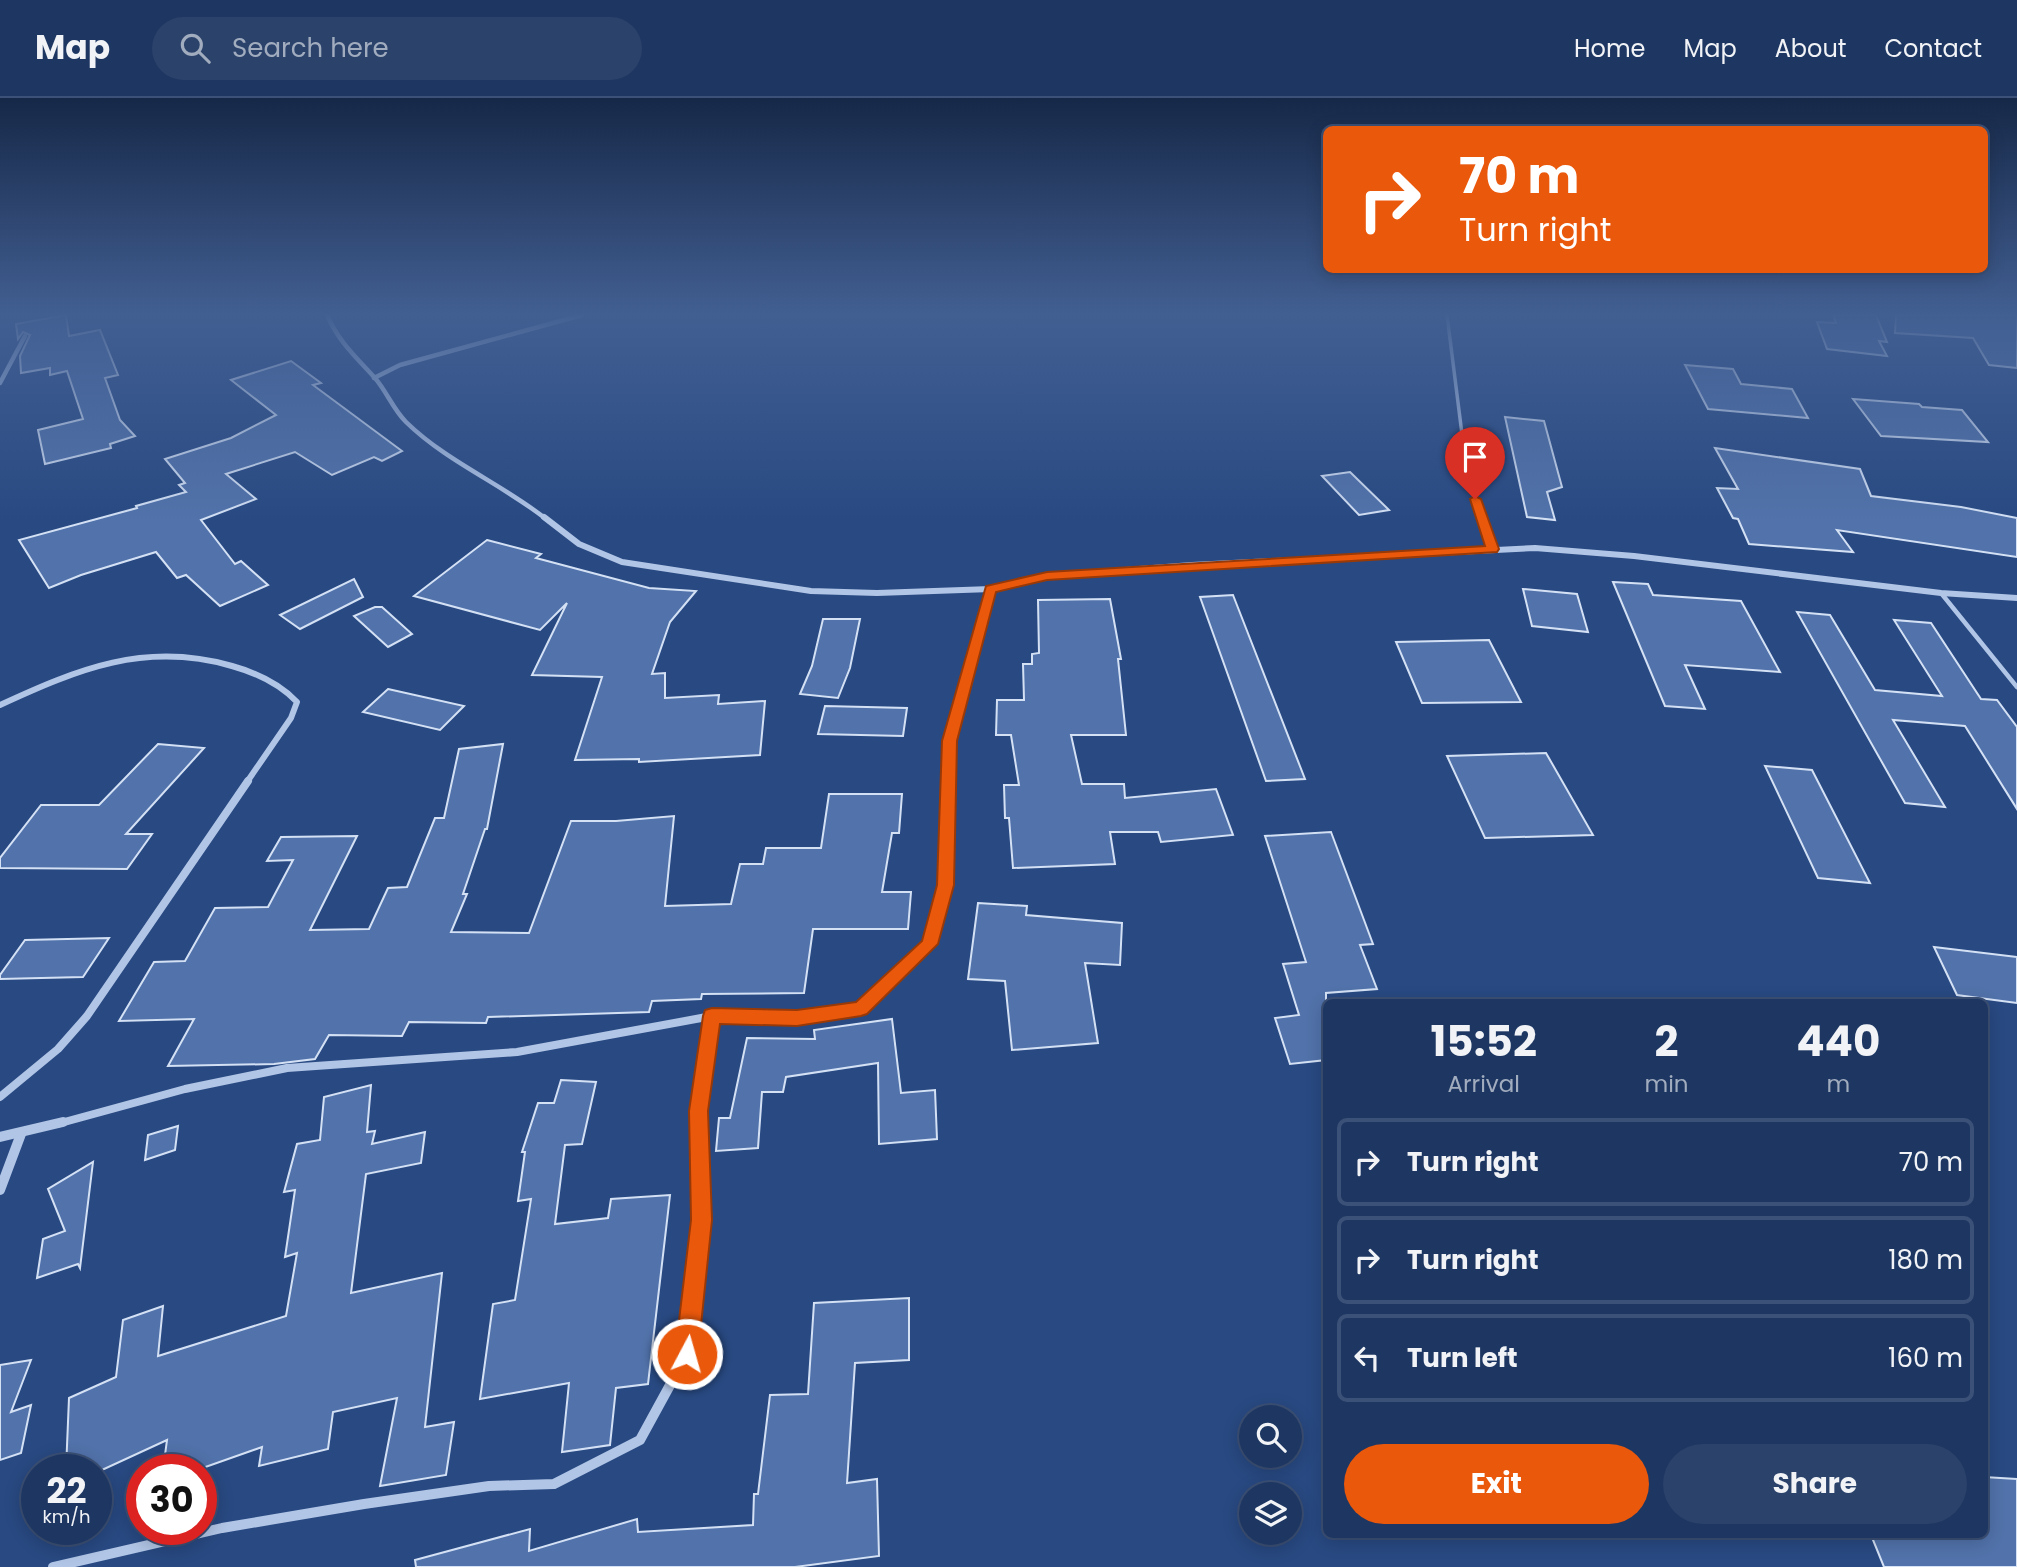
<!DOCTYPE html>
<html lang="en">
<head>
<meta charset="utf-8">
<style>
	:root { --surface:#1e3762; --page:#2b426b; --text:#f1f3f6; --muted:#a1acbe; --line:#3c5177; --accent:#ea580c }
	body { margin:0; font-family:Poppins,sans-serif; background:var(--page); color:var(--text); height:100vh; display:flex; flex-direction:column; font-size:26px; white-space:nowrap }
	* { box-sizing:border-box; margin:0 }
	p { font-size:23px; color:var(--muted) }
	.icon { flex:none; width:38px; height:38px; fill:none; stroke:currentColor; stroke-width:2; stroke-linecap:round; stroke-linejoin:round }
	.map { position:relative; flex:1; overflow:hidden }
	.drawer { position:absolute; left:1323px; top:901px; width:665px; height:539px; display:flex; flex-direction:column; background:var(--surface); border-radius:10px; box-shadow:0 4px 18px #0003,0 0 0 2px var(--line) }
	.drawer>* { flex:none }
	.top-card { position:absolute; left:1323px; top:28px; width:665px; height:147px; border-radius:10px; box-shadow:0 4px 18px #0003,0 0 0 2px var(--line); background:#ea580c; color:#fff; overflow:hidden }
	.buttons { position:absolute; left:1239px; top:1307px; display:grid; gap:14px }
	.buttons a { display:grid; place-items:center; width:63px; height:63px; border-radius:50%; background:var(--surface); box-shadow:0 4px 18px #0003,0 0 0 2px var(--line); font-size:35px }
	.speed { position:absolute; left:21px; top:1356px; display:flex; gap:14px; font-size:35px; font-weight:700; text-align:center }
	.speed>* { display:grid; place-content:center; width:91px; height:91px; border-radius:50%; background:var(--surface); box-shadow:0 4px 18px #0003,0 0 0 2px var(--line); line-height:1 }
	.speed small { font-size:18px; font-weight:400 }
	.speed .limit { border:10px solid #d22; background:#fff; color:#111 }
	.pin { position:absolute; display:grid; place-items:center; width:60px; height:60px; color:#fff; margin:-72px -30px; border-radius:50% 50% 50% 0; rotate:-45deg; box-shadow:0 0 7px #0007 }
	.pin .icon { rotate:45deg }
	.me { position:absolute; width:77px; margin:-38px; rotate:6deg; stroke-linejoin:round; filter:drop-shadow(0 0 5px #0008) }
	.turn { display:flex; align-items:center; gap:24px; height:147px; padding:0 21px; font-size:32px }
	.turn .icon { width:91px; height:91px; stroke-width:2.5 }
	.turn b { display:block; font-size:49px; line-height:60px }
	.eta { display:flex; justify-content:space-evenly; align-items:center; height:119px; text-align:center }
	.eta b { font-size:42px; font-weight:700; line-height:49px }
	.button { display:flex; gap:14px; margin-top:auto; padding:14px 21px }
	.button a { flex:1; height:80px; border-radius:42px; background:var(--accent); color:#fff; font-size:28px; font-weight:700; line-height:80px; text-align:center }
	.button a+a { background:var(--page); color:var(--text) }
	ul { padding:0; list-style:none }
	li { display:flex; align-items:center; gap:21px; height:88px; margin:0 14px 10px; padding:0 7px; border:4px solid var(--line); border-radius:10px }
	li div { flex:1 }
	li b { display:block; font-size:26px }
	li em { font-style:normal }
	header { display:flex; align-items:center; gap:42px; box-sizing:border-box; height:98px; padding:0 35px; background:var(--surface); border-bottom:2px solid var(--line) }
	header strong { font-size:33px }
	nav { display:flex; gap:38px; margin-inline-start:auto; font-size:24px }
	.search { width:490px; height:63px; background:var(--page); display:flex; align-items:center; gap:18px; box-sizing:border-box; padding:0 24px; border-radius:38px; color:var(--muted); font-size:26px }
	.map>svg:first-child { display:block }
	.building { fill:#5172aa; stroke:#d4e1f5; stroke-width:2 }
	.lines { fill:none; stroke-linecap:round; stroke-linejoin:round }
	.lane-far1 { stroke:#b1c5e6; stroke-width:3.5 }
	.lane { stroke:#b1c5e6; stroke-width:4.5 }
	.street-far3 { stroke:#b1c5e6; stroke-width:4.5 }
	.street-far2 { stroke:#b1c5e6; stroke-width:6 }
	.street-far1 { stroke:#b1c5e6; stroke-width:8 }
	.street { stroke:#b1c5e6; stroke-width:10 }
	.route { fill:#ea580c; stroke:#983908; stroke-width:2 }
</style>
</head>
<body>
<header>
<strong>Map</strong>
<div class="search"><svg class="icon" aria-label="search" viewBox="0 0 24 24"><circle cx="10" cy="10" r="6"/><path d="M15 15l6 6"/></svg>Search here</div>
<nav><a>Home</a><a>Map</a><a>About</a><a>Contact</a></nav>
</header>
<div class="map">
<svg width="2017" height="1469" viewBox="0 0 2017 1469">
	<rect width="100%" height="100%" fill="#284982"/>
	<!-- building -->
	<g class="building">
		<polygon points="66,217 69,238 100,232 118,277 105,280 120,322 135,338 110,346 111,350 45,366 38,332 83,321 67,273 50,277 50,270 21,275 20,258 30,237 23,234 18,241 16,226"/>
		<polygon points="1833,217 1876,217 1887,244 1879,243 1887,258 1827,251 1817,224 1836,225"/>
		<polygon points="1896,217 2017,217 2017,270 1989,267 1973,240 1895,235"/>
		<polygon points="291,263 321,285 313,287 402,353 382,363 374,359 332,377 295,354 226,376 256,401 201,422 235,466 241,463 268,487 220,508 186,477 177,480 156,454 81,477 49,490 19,442 137,410 136,408 186,394 179,387 185,385 165,361 231,340 276,317 231,282"/>
		<polygon points="1685,267 1733,271 1741,286 1792,291 1808,320 1708,311"/>
		<polygon points="1853,301 1919,306 1922,309 1962,312 1988,344 1881,338"/>
		<polygon points="1505,319 1544,323 1562,389 1547,394 1555,422 1527,419"/>
		<polygon points="1715,350 1860,371 1871,398 1961,409 2017,420 2017,459 1837,432 1853,454 1749,446 1738,421 1733,420 1717,390 1738,391"/>
		<polygon points="1350,374 1389,412 1359,417 1322,378"/>
		<polygon points="487,442 541,456 536,460 649,490 696,493 670,524 652,576 665,575 665,600 719,597 718,606 765,603 760,657 639,664 639,661 575,662 602,579 532,577 567,505 540,532 414,498"/>
		<polygon points="354,481 363,499 300,531 280,517"/>
		<polygon points="1613,484 1648,486 1653,497 1741,503 1780,574 1685,567 1705,611 1665,608"/>
		<polygon points="1523,491 1577,496 1588,534 1532,528"/>
		<polygon points="1233,497 1305,681 1266,683 1200,499"/>
		<polygon points="1110,501 1121,561 1118,561 1126,637 1071,637 1082,686 1124,686 1125,700 1216,691 1233,737 1161,744 1158,734 1110,734 1115,766 1013,770 1009,720 1005,720 1004,687 1019,687 1011,637 996,637 997,602 1024,602 1023,566 1032,566 1032,556 1039,555 1038,502"/>
		<polygon points="375,509 382,509 412,536 388,549 354,518"/>
		<polygon points="1797,514 1830,517 1875,592 1942,598 1894,522 1931,525 1981,601 1997,602 2017,629 2017,711 1965,628 1893,622 1945,709 1905,705"/>
		<polygon points="823,521 860,521 850,570 838,600 800,596 812,568"/>
		<polygon points="1489,542 1521,604 1422,605 1396,544"/>
		<polygon points="388,591 464,608 440,632 363,614"/>
		<polygon points="825,608 907,610 903,638 818,636"/>
		<polygon points="158,646 204,650 126,736 152,736 127,771 0,770 0,760 41,707 99,707"/>
		<polygon points="503,646 487,731 485,731 463,796 467,796 451,834 529,835 571,723 616,723 674,718 665,808 731,806 740,766 763,766 766,750 821,750 829,696 902,696 899,735 892,735 882,794 911,794 908,831 813,831 804,895 702,896 701,901 652,903 649,914 488,919 486,925 409,924 402,938 329,937 315,961 274,966 168,968 194,921 119,923 154,864 185,863 215,810 268,809 293,762 267,763 281,739 357,738 310,832 369,831 388,790 407,789 435,720 444,720 459,651"/>
		<polygon points="1546,655 1593,737 1485,740 1447,658"/>
		<polygon points="1765,668 1812,672 1870,785 1818,780"/>
		<polygon points="1331,734 1373,846 1360,847 1377,891 1326,895 1326,962 1290,966 1275,920 1299,917 1283,866 1306,864 1265,738"/>
		<polygon points="978,805 1027,808 1026,817 1122,825 1120,867 1085,865 1098,945 1012,952 1005,883 968,881"/>
		<polygon points="109,840 83,879 0,881 0,877 25,842"/>
		<polygon points="1934,849 2017,859 2017,905 1957,897"/>
		<polygon points="892,921 901,995 935,992 937,1041 879,1046 878,965 786,979 783,994 762,994 758,1050 716,1053 719,1020 730,1020 747,940 815,941 814,932"/>
		<polygon points="561,982 596,984 582,1046 565,1047 555,1126 608,1120 611,1101 670,1097 648,1286 616,1290 610,1347 562,1354 569,1285 480,1301 493,1206 515,1202 531,1101 518,1103 525,1054 522,1054 538,1005 554,1005"/>
		<polygon points="371,987 367,1034 375,1033 372,1046 425,1034 421,1065 366,1076 351,1195 442,1175 425,1329 454,1324 446,1377 380,1388 397,1300 333,1314 328,1351 259,1368 262,1349 197,1372 163,1372 167,1342 102,1372 66,1372 69,1300 116,1279 123,1222 163,1208 158,1258 286,1218 297,1155 285,1159 295,1092 284,1094 297,1046 320,1042 324,999"/>
		<polygon points="178,1028 175,1052 145,1062 148,1037"/>
		<polygon points="93,1064 80,1170 78,1166 37,1180 43,1141 65,1133 48,1091"/>
		<polygon points="909,1200 909,1262 855,1265 847,1385 877,1381 879,1458 795,1469 416,1469 415,1462 530,1431 529,1453 637,1421 638,1434 753,1427 754,1396 758,1396 770,1297 808,1296 814,1205"/>
		<polygon points="31,1262 11,1314 31,1307 21,1355 0,1362 0,1267"/>
		<polygon points="1984,1379 2017,1381 2017,1469 1884,1469 1871,1437 1984,1437"/>
	</g>
	<g class="lines">
		<!-- lane-far1 -->
		<polyline class="lane-far1" points="1447,217 1467,376 1483,421"/>
		<!-- lane -->
		<g class="lane">
			<polyline points="1482,419 1493,451"/>
			<polyline points="1941,495 2017,589"/>
		</g>
		<!-- street-far3 -->
		<g class="street-far3">
			<path d="M327,217C338,243 357,260 375,280C387,294 393,311 406,324C447,364 502,386 546,421"/>
			<polyline points="374,280 400,267 582,217"/>
			<polyline points="0,285 25,238"/>
		</g>
		<!-- street-far2 -->
		<g class="street-far2">
			<polyline points="544,419 579,446 622,464 811,493 877,495 991,491 1047,478 1192,467 1535,450 1634,458 1941,495 2017,500"/>
			<path d="M0,607C78,571 145,543 232,568C257,575 279,585 297,604L291,620L247,684"/>
			<polyline points="948,684 949,643 991,491"/>
		</g>
		<!-- street-far1 -->
		<g class="street-far1">
			<polyline points="0,999 58,951 87,918 248,683"/>
			<polyline points="57,1026 185,991 287,970 517,954 712,918 797,920 861,910 929,846 945,787 948,683"/>
			<polyline points="698,1026 698,1013 712,918"/>
		</g>
		<!-- street -->
		<g class="street">
			<polyline points="0,1039 63,1024"/>
			<polyline points="0,1092 21,1036"/>
			<polyline points="53,1469 222,1430 364,1406 489,1388 554,1386 640,1342 687,1256 702,1122 698,1024"/>
		</g>
	</g>
	<!-- sky -->
	<linearGradient id="sky" x2="0" y2="1"><stop stop-color="#162848"/><stop offset="0.51" stop-color="#425f92"/><stop offset="1" stop-color="#425f92" stop-opacity="0"/></linearGradient>
	<rect width="2017" height="423" fill="url(#sky)"/>
	<!-- route -->
	<polygon class="route" points="1475,398 1481,401 1499,451 1497,454 1047,482 996,494 957,643 954,787 938,846 867,916 861,918 797,928 720,926 708,1013 712,1122 698,1256 695,1264 687,1267 679,1264 675,1256 691,1122 689,1013 703,918 705,912 712,910 797,912 856,904 922,843 937,787 942,643 986,488 1047,474 1485,448 1470,401"/>
</svg>
<div class="buttons">
<a><svg class="icon" aria-label="search" viewBox="0 0 24 24"><circle cx="10" cy="10" r="6"/><path d="M15 15l6 6"/></svg></a>
<a><svg class="icon" aria-label="layers" viewBox="0 0 24 24"><path d="M12 4l9 5-9 5-9-5zM3 14l9 5 9-5"/></svg></a>
</div>
<div class="speed"><div>22<small>km/h</small></div><div class="limit">30</div></div>
<div class="pin" style="left:1475px;top:401px;background:#d93025"><svg class="icon" aria-label="arrive" viewBox="0 0 24 24"><path d="M6 21V4h12l-3 4 3 4H6"/></svg></div>
<svg class="me" style="left:687px;top:1256px" viewBox="-20 -20 40 40"><circle r="17" fill="#ea580c" stroke="#fff" stroke-width="3"/><path d="M0-11L8 9 0 5-8 9z" fill="#fff"/></svg>
<div class="top-card">
<div class="turn"><svg class="icon" aria-label="right" viewBox="0 0 24 24"><path d="M7 20v-9h11M14 6l5 5-5 5"/></svg><div><b>70 m</b>Turn right</div></div>
</div>
<section class="drawer">
<div class="eta">
<div><b>15:52</b><p>Arrival</p></div>
<div><b>2</b><p>min</p></div>
<div><b>440</b><p>m</p></div>
</div>
<ul>
<li><svg class="icon" aria-label="right" viewBox="0 0 24 24"><path d="M7 20v-9h11M14 6l5 5-5 5"/></svg><div><b>Turn right</b></div><em>70 m</em></li>
<li><svg class="icon" aria-label="right" viewBox="0 0 24 24"><path d="M7 20v-9h11M14 6l5 5-5 5"/></svg><div><b>Turn right</b></div><em>180 m</em></li>
<li><svg class="icon" aria-label="left" viewBox="0 0 24 24"><path d="M17 20v-9H6M10 6l-5 5 5 5"/></svg><div><b>Turn left</b></div><em>160 m</em></li>
</ul>
<div class="button"><a>Exit</a><a>Share</a></div>
</section>
</div>
</body>
</html>
